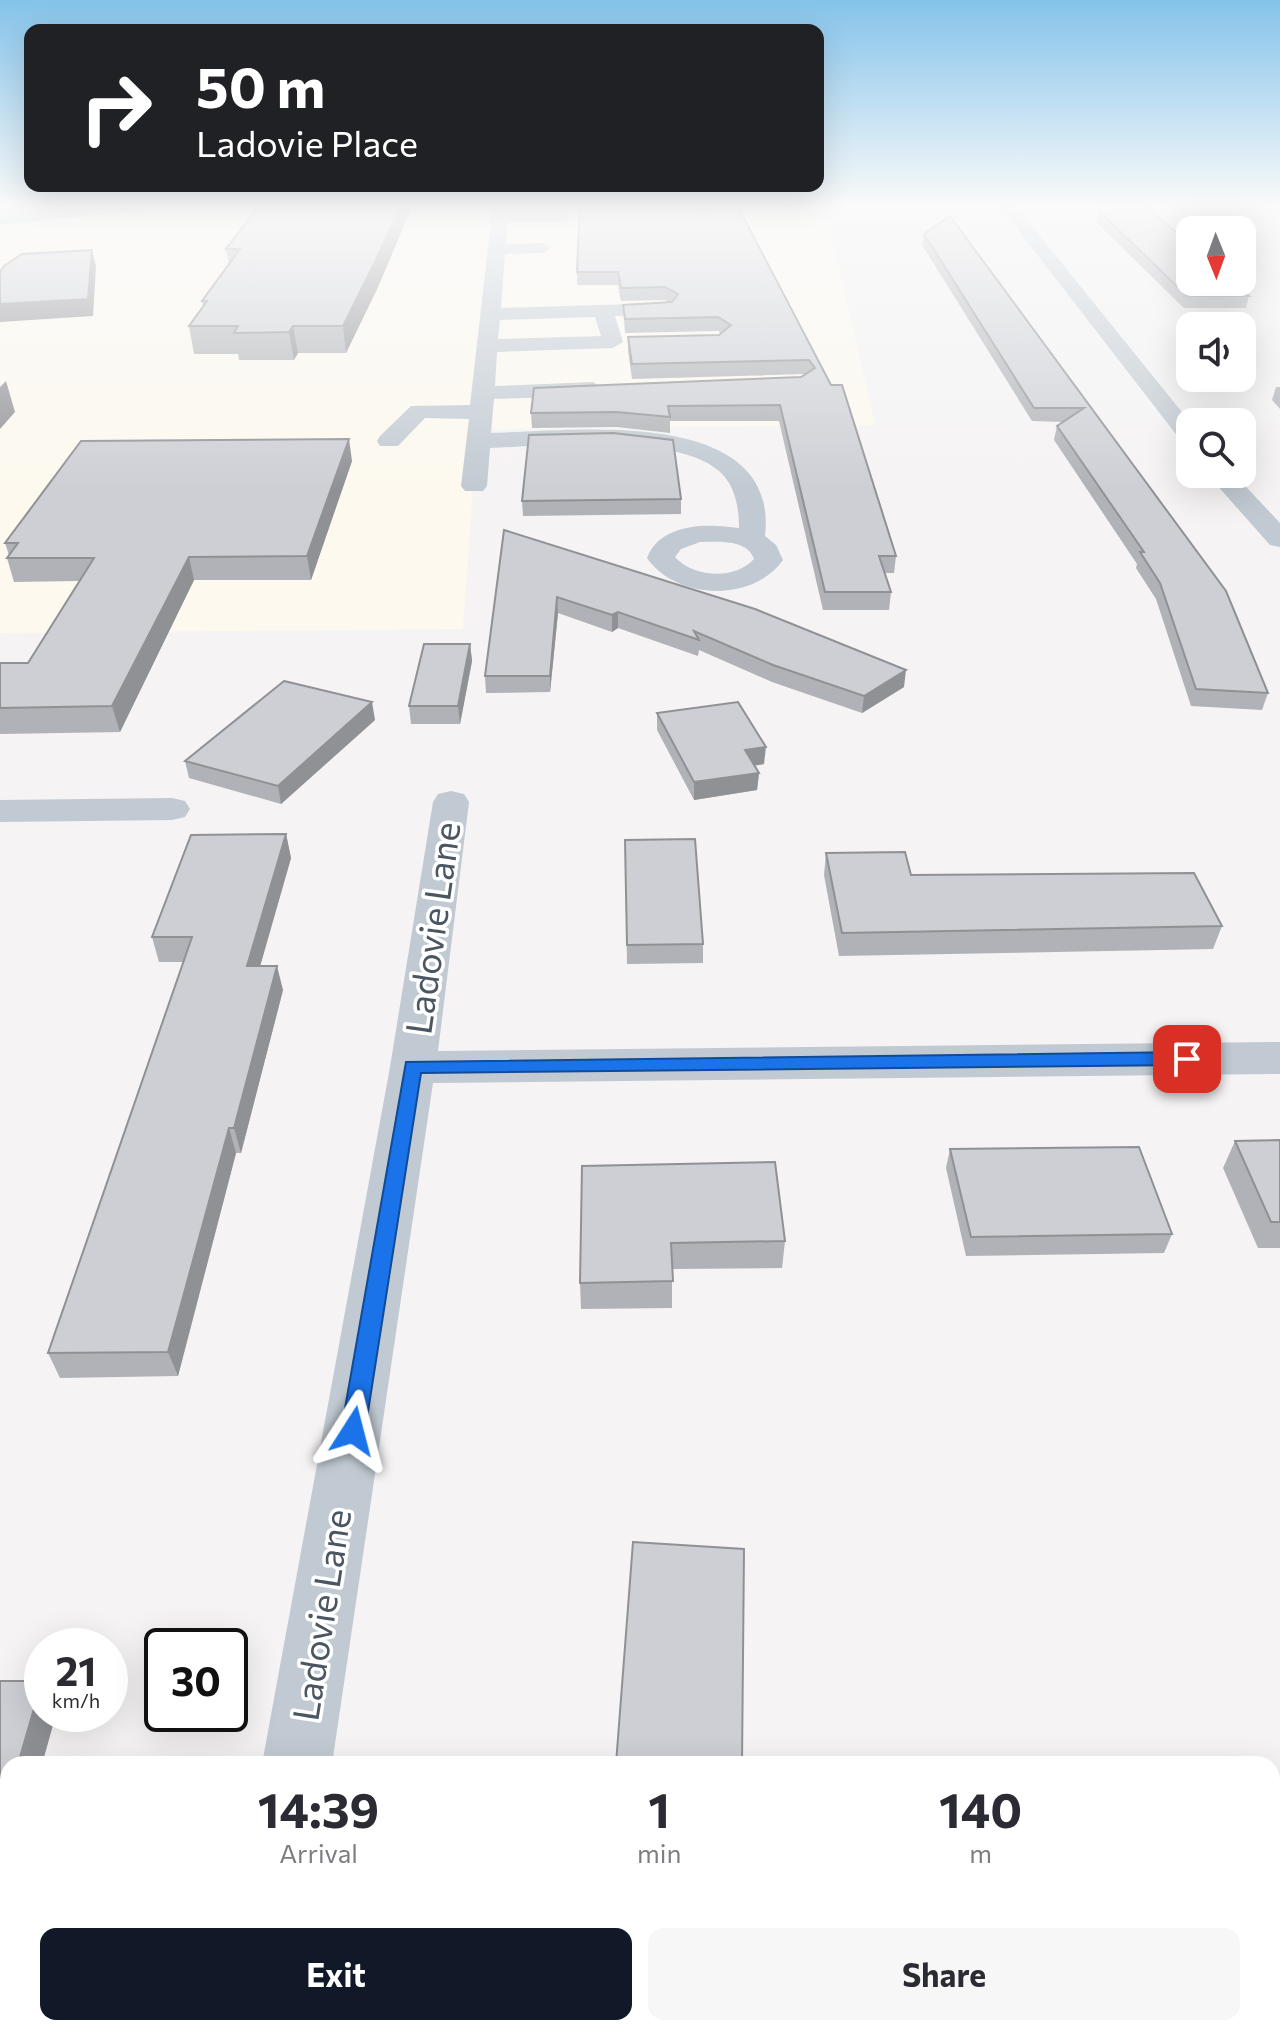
<!DOCTYPE html>
<html lang="en">
<head>
<meta charset="utf-8">
<style>
	:root { --surface:#fff; --page:#f7f7f7; --text:#2b2b33; --muted:#7c7c81; --accent:#111827 }
	body { margin:0; font-family:Commissioner,sans-serif; background:var(--page); color:var(--text); height:100vh; display:flex; flex-direction:column; font-size:30px; white-space:nowrap }
	* { box-sizing:border-box; margin:0 }
	p { font-size:26px; color:var(--muted) }
	.icon { flex:none; width:44px; height:44px; fill:none; stroke:currentColor; stroke-width:2; stroke-linecap:round; stroke-linejoin:round }
	.map { position:relative; flex:1; overflow:hidden }
	.drawer { position:absolute; left:0px; top:1756px; width:1280px; height:280px; display:flex; flex-direction:column; background:var(--surface); border-radius:24px 24px 0 0; box-shadow:0 8px 32px #0002 }
	.drawer>* { flex:none }
	.guide { position:absolute; left:24px; top:24px; width:800px; height:168px; border-radius:16px; box-shadow:0 8px 32px #0002; background:#202124; color:#fff; overflow:hidden }
	.needle { width:52px; rotate:179deg }
	.buttons { position:absolute; left:1176px; top:216px; display:grid; gap:16px }
	.buttons a { display:grid; place-items:center; width:80px; height:80px; border-radius:16px; background:var(--surface); box-shadow:0 8px 32px #0002; font-size:40px }
	.speed { position:absolute; left:24px; top:1628px; display:flex; gap:16px; font-size:40px; font-weight:700; text-align:center }
	.speed>* { display:grid; place-content:center; width:104px; height:104px; border-radius:50%; background:var(--surface); box-shadow:0 8px 32px #0002; line-height:1 }
	.speed small { font-size:20px; font-weight:400 }
	.speed .limit { border:4px solid #111; border-radius:12px; background:#fff; color:#111 }
	.pin { position:absolute; display:grid; place-items:center; width:68px; height:68px; color:#fff; margin:-34px; border-radius:16px; box-shadow:0 4px 12px #0006 }
	.me { position:absolute; width:88px; margin:-44px; rotate:9deg; stroke-linejoin:round; filter:drop-shadow(0 0 6px #0008) }
	.turn { display:flex; align-items:center; gap:28px; height:168px; padding:0 40px; font-size:36px }
	.turn .icon { width:104px; height:104px; stroke-width:2.5 }
	.turn b { display:block; font-size:56px; line-height:68px }
	.eta { display:flex; justify-content:space-evenly; align-items:center; height:136px; text-align:center }
	.eta b { font-size:48px; font-weight:700; line-height:56px }
	.action { display:flex; gap:16px; margin-top:auto; padding:16px 40px }
	.action a { flex:1; height:92px; border-radius:16px; background:var(--accent); color:#fff; font-size:32px; font-weight:700; line-height:92px; text-align:center }
	.action a+a { background:var(--page); color:var(--text) }
	.map>svg:first-child { display:block }
	.commercial { fill:#fdf9ef }
	.lines { fill:none; stroke-linecap:round; stroke-linejoin:round }
	.minor { fill:#c1cad2; fill-rule:evenodd }
	.major { fill:#b3c2d1; fill-rule:evenodd }
	.wall { fill:#b0b2b7 }
	.shaded-wall { fill:#909195 }
	.building { fill:#cdcfd5; stroke:#909195; stroke-width:2 }
	.route { fill:#1a73e8; stroke:#114b97; stroke-width:2 }
	.labels { text-anchor:middle; stroke-width:7; stroke-linejoin:round; paint-order:stroke }
	.near-street-label { font-size:36px; fill:#4a5661; stroke:#fff }
</style>
</head>
<body>
<div class="map">
<svg width="1280" height="2036" viewBox="0 0 1280 2036">
	<rect width="100%" height="100%" fill="#f5f3f3"/>
	<!-- commercial -->
	<polygon class="commercial" points="193,204 825,204 875,425 477,429 463,629 0,633 0,220 62,212"/>
	<g class="lines">
		<!-- minor -->
		<g class="minor">
			<path d="M493,204H509L508,212H564L572,217L564,222H508L506,244L542,243L551,248L542,253L505,254L501,308L665,303L675,309L665,315L615,316L623,342L613,348L497,352L495,386L593,382L604,389L593,396L494,399L491,433C571,431 780,404 765,536L776,545L783,560C753,603 676,600 647,558C660,523 707,523 739,528C739,510 736,490 724,476C685,431 546,446 490,448L487,486L483,491H465L461,486L469,419L425,418L398,446H380L377,441L380,436L411,406L470,405ZM595,317L601,336L498,339L500,320ZM700,542C718,542 747,539 754,559C735,580 694,578 675,557L681,549Z"/>
			<polygon points="998,204 1014,204 1190,422 1190,444 1182,442"/>
			<polygon points="1207,474 1234,474 1280,523 1280,547 1270,545"/>
			<polygon points="451,791 464,794 469,802 438,1051 1280,1042 1280,1074 433,1083 332,1764 262,1764 390,1067 433,802 438,794"/>
			<polygon points="172,798 185,801 190,809 185,817 172,820 0,822 0,800"/>
			<polygon points="230,2028 308,2028 309,2036 229,2036"/>
		</g>
		<!-- major -->
		<polygon class="major" points="110,204 160,204 152,209 0,225 0,215"/>
	</g>
	<!-- wall -->
	<g class="wall">
		<polygon points="260,204 413,204 378,287 346,353 298,353 294,360 239,360 238,354 194,354 189,326 203,306 202,301 229,264 226,249"/>
		<polygon points="696,211 831,385 896,556 894,573 885,573 891,592 889,610 823,610 779,421 670,421 670,433 617,427 532,428 531,413 801,377 806,374 632,379 628,351 628,337 719,335 721,333 718,331 625,333 623,305 669,303 665,300 621,301 618,285 577,285 577,272"/>
		<polygon points="1099,211 1249,296 1246,308 1184,308 1096,222"/>
		<polygon points="950,216 1226,591 1268,693 1262,710 1191,706 1156,599 1136,568 1137,564 1054,440 1057,426 1063,422 1032,421 922,245 924,234"/>
		<polygon points="1276,387 1280,387 1280,409 1272,400"/>
		<polygon points="352,461 311,580 194,580 120,732 0,734 0,663 28,663 79,581 14,582 7,558 9,555 5,543"/>
		<polygon points="681,499 681,514 523,516 522,501"/>
		<polygon points="504,530 904,687 862,713 772,682 699,650 698,656 618,628 612,632 558,613 550,692 486,693 485,676"/>
		<polygon points="470,644 472,661 460,724 411,724 409,706"/>
		<polygon points="657,713 764,764 754,766 759,773 757,790 694,800 657,730"/>
		<polygon points="375,720 281,804 189,778 185,761"/>
		<polygon points="286,834 291,858 260,966 283,990 241,1153 236,1153 178,1376 60,1378 48,1353 184,962 159,962 152,937"/>
		<polygon points="625,840 703,944 703,963 627,964"/>
		<polygon points="826,853 911,875 1222,926 1213,949 839,956 824,875"/>
		<polygon points="1280,1140 1280,1248 1258,1248 1223,1168 1235,1141"/>
		<polygon points="950,1149 1172,1234 1164,1253 966,1256 946,1168"/>
		<polygon points="582,1166 785,1241 782,1268 672,1269 672,1308 581,1309 580,1283"/>
		<polygon points="0,1681 42,1714 56,1714 42,1764 8,1764 8,1844 0,1844"/>
		<polygon points="1042,2028 1248,2028 1236,2036 1046,2036"/>
	</g>
	<!-- shaded-wall -->
	<g class="shaded-wall">
		<polygon points="401,204 413,204 378,287 346,353 343,326"/>
		<polygon points="92,250 96,266 93,316 0,322 0,304"/>
		<polygon points="293,326 298,353 294,360 289,332"/>
		<polygon points="6,381 15,412 0,429 0,387"/>
		<polygon points="349,439 352,461 311,580 307,556"/>
		<polygon points="189,557 194,580 120,732 112,706"/>
		<polygon points="557,597 558,613 550,692 550,676"/>
		<polygon points="618,612 618,628 612,632 612,615"/>
		<polygon points="470,644 472,661 460,724 458,706"/>
		<polygon points="906,670 904,687 862,713 864,696"/>
		<polygon points="372,702 375,720 281,804 278,786"/>
		<polygon points="766,747 764,764 744,767 745,750"/>
		<polygon points="759,773 757,790 694,800 694,782"/>
		<polygon points="286,834 291,858 253,991 247,966"/>
		<polygon points="277,966 283,990 241,1153 234,1128"/>
		<polygon points="229,1128 236,1153 178,1376 168,1352"/>
		<polygon points="42,1682 42,1714 56,1714 42,1764 18,1764"/>
		<polygon points="8,1799 8,1832 1,1824"/>
		<polygon points="1245,2028 1248,2028 1236,2036 1232,2036"/>
	</g>
	<!-- building -->
	<g class="building">
		<polygon points="260,204 401,204 375,262 343,326 293,326 289,332 234,333 238,326 189,326 207,301 202,301 240,249 226,249"/>
		<polygon points="580,204 693,205 696,211 710,210 712,205 737,205 831,385 842,385 896,556 879,556 891,592 825,592 780,405 668,406 670,417 617,412 531,413 534,388 801,377 815,368 809,360 632,364 628,337 719,335 731,325 718,317 625,319 623,305 672,302 678,294 665,287 621,288 618,272 577,272"/>
		<polygon points="1106,204 1143,204 1190,244 1190,282 1234,282 1249,296 1187,296 1099,211"/>
		<polygon points="950,216 1226,591 1268,693 1196,689 1160,583 1140,552 1144,552 1057,426 1084,408 1034,408 924,234"/>
		<polygon points="92,250 88,299 0,304 0,272 4,266 22,254"/>
		<polygon points="613,433 673,440 681,499 522,501 529,435"/>
		<polygon points="349,439 307,556 189,557 112,706 0,708 0,663 28,663 94,558 7,558 18,543 5,543 81,441"/>
		<polygon points="504,530 755,609 906,670 864,696 773,665 694,631 699,640 618,612 612,615 557,597 550,676 485,676"/>
		<polygon points="424,644 470,644 458,706 409,706"/>
		<polygon points="284,681 372,702 278,786 185,761"/>
		<polygon points="738,702 766,747 745,750 759,773 694,782 657,713"/>
		<polygon points="286,834 247,966 277,966 234,1128 229,1128 168,1352 48,1353 192,937 152,937 191,835"/>
		<polygon points="695,839 703,944 627,945 625,840"/>
		<polygon points="905,852 911,875 1194,873 1222,926 842,933 826,853"/>
		<polygon points="1280,1140 1280,1222 1271,1222 1235,1141"/>
		<polygon points="1139,1147 1172,1234 971,1237 950,1149"/>
		<polygon points="775,1162 785,1241 671,1243 673,1281 580,1283 582,1166"/>
		<polygon points="633,1542 744,1549 742,1764 616,1764"/>
		<polygon points="0,1681 42,1681 18,1764 8,1764 8,1799 0,1824"/>
		<polygon points="1280,1784 1280,2005 1272,2010 1272,1788"/>
		<polygon points="1063,2028 1245,2028 1232,2036 1068,2036"/>
	</g>
	<!-- sky -->
	<linearGradient id="sky" x2="0" y2="1"><stop stop-color="#85c3ea"/><stop offset="0.42" stop-color="#fafafa"/><stop offset="1" stop-color="#fafafa" stop-opacity="0"/></linearGradient>
	<rect width="1280" height="489" fill="url(#sky)"/>
	<!-- route -->
	<polygon class="route" points="1187,1052 1196,1059 1187,1065 421,1073 365,1431 361,1438 353,1441 344,1438 341,1431 406,1062"/>
	<g class="labels">
		<!-- near-street labels -->
		<g class="near-street-label">
			<text transform="translate(433 928) rotate(-82)" y="13">Ladovie Lane</text>
			<text transform="translate(322 1615) rotate(-81)" y="13">Ladovie Lane</text>
		</g>
	</g>
</svg>
<div class="buttons">
<a><svg class="needle" viewBox="-14 -14 28 28"><path d="M0-13l5 13h-10z" fill="#e53935"/><path d="M0 13l5-13h-10z" fill="#7c7c81"/></svg></a>
<a><svg class="icon" aria-label="sound" viewBox="0 0 24 24"><path d="M4 9h4l5-4v14l-5-4H4zM17 9q2 3 0 6"/></svg></a>
<a><svg class="icon" aria-label="search" viewBox="0 0 24 24"><circle cx="10" cy="10" r="6"/><path d="M15 15l6 6"/></svg></a>
</div>
<div class="speed"><div>21<small>km/h</small></div><div class="limit">30</div></div>
<div class="pin" style="left:1187px;top:1059px;background:#d93025"><svg class="icon" aria-label="arrive" viewBox="0 0 24 24"><path d="M6 21V4h12l-3 4 3 4H6"/></svg></div>
<svg class="me" style="left:353px;top:1431px" viewBox="-20 -20 40 40"><path d="M0-17L14 15 0 8-14 15z" fill="#1a73e8" stroke="#fff" stroke-width="4"/></svg>
<div class="guide">
<div class="turn"><svg class="icon" aria-label="right" viewBox="0 0 24 24"><path d="M7 20v-9h11M14 6l5 5-5 5"/></svg><div><b>50 m</b>Ladovie Place</div></div>
</div>
<section class="drawer">
<div class="eta">
<div><b>14:39</b><p>Arrival</p></div>
<div><b>1</b><p>min</p></div>
<div><b>140</b><p>m</p></div>
</div>
<div class="action"><a>Exit</a><a>Share</a></div>
</section>
</div>
</body>
</html>
